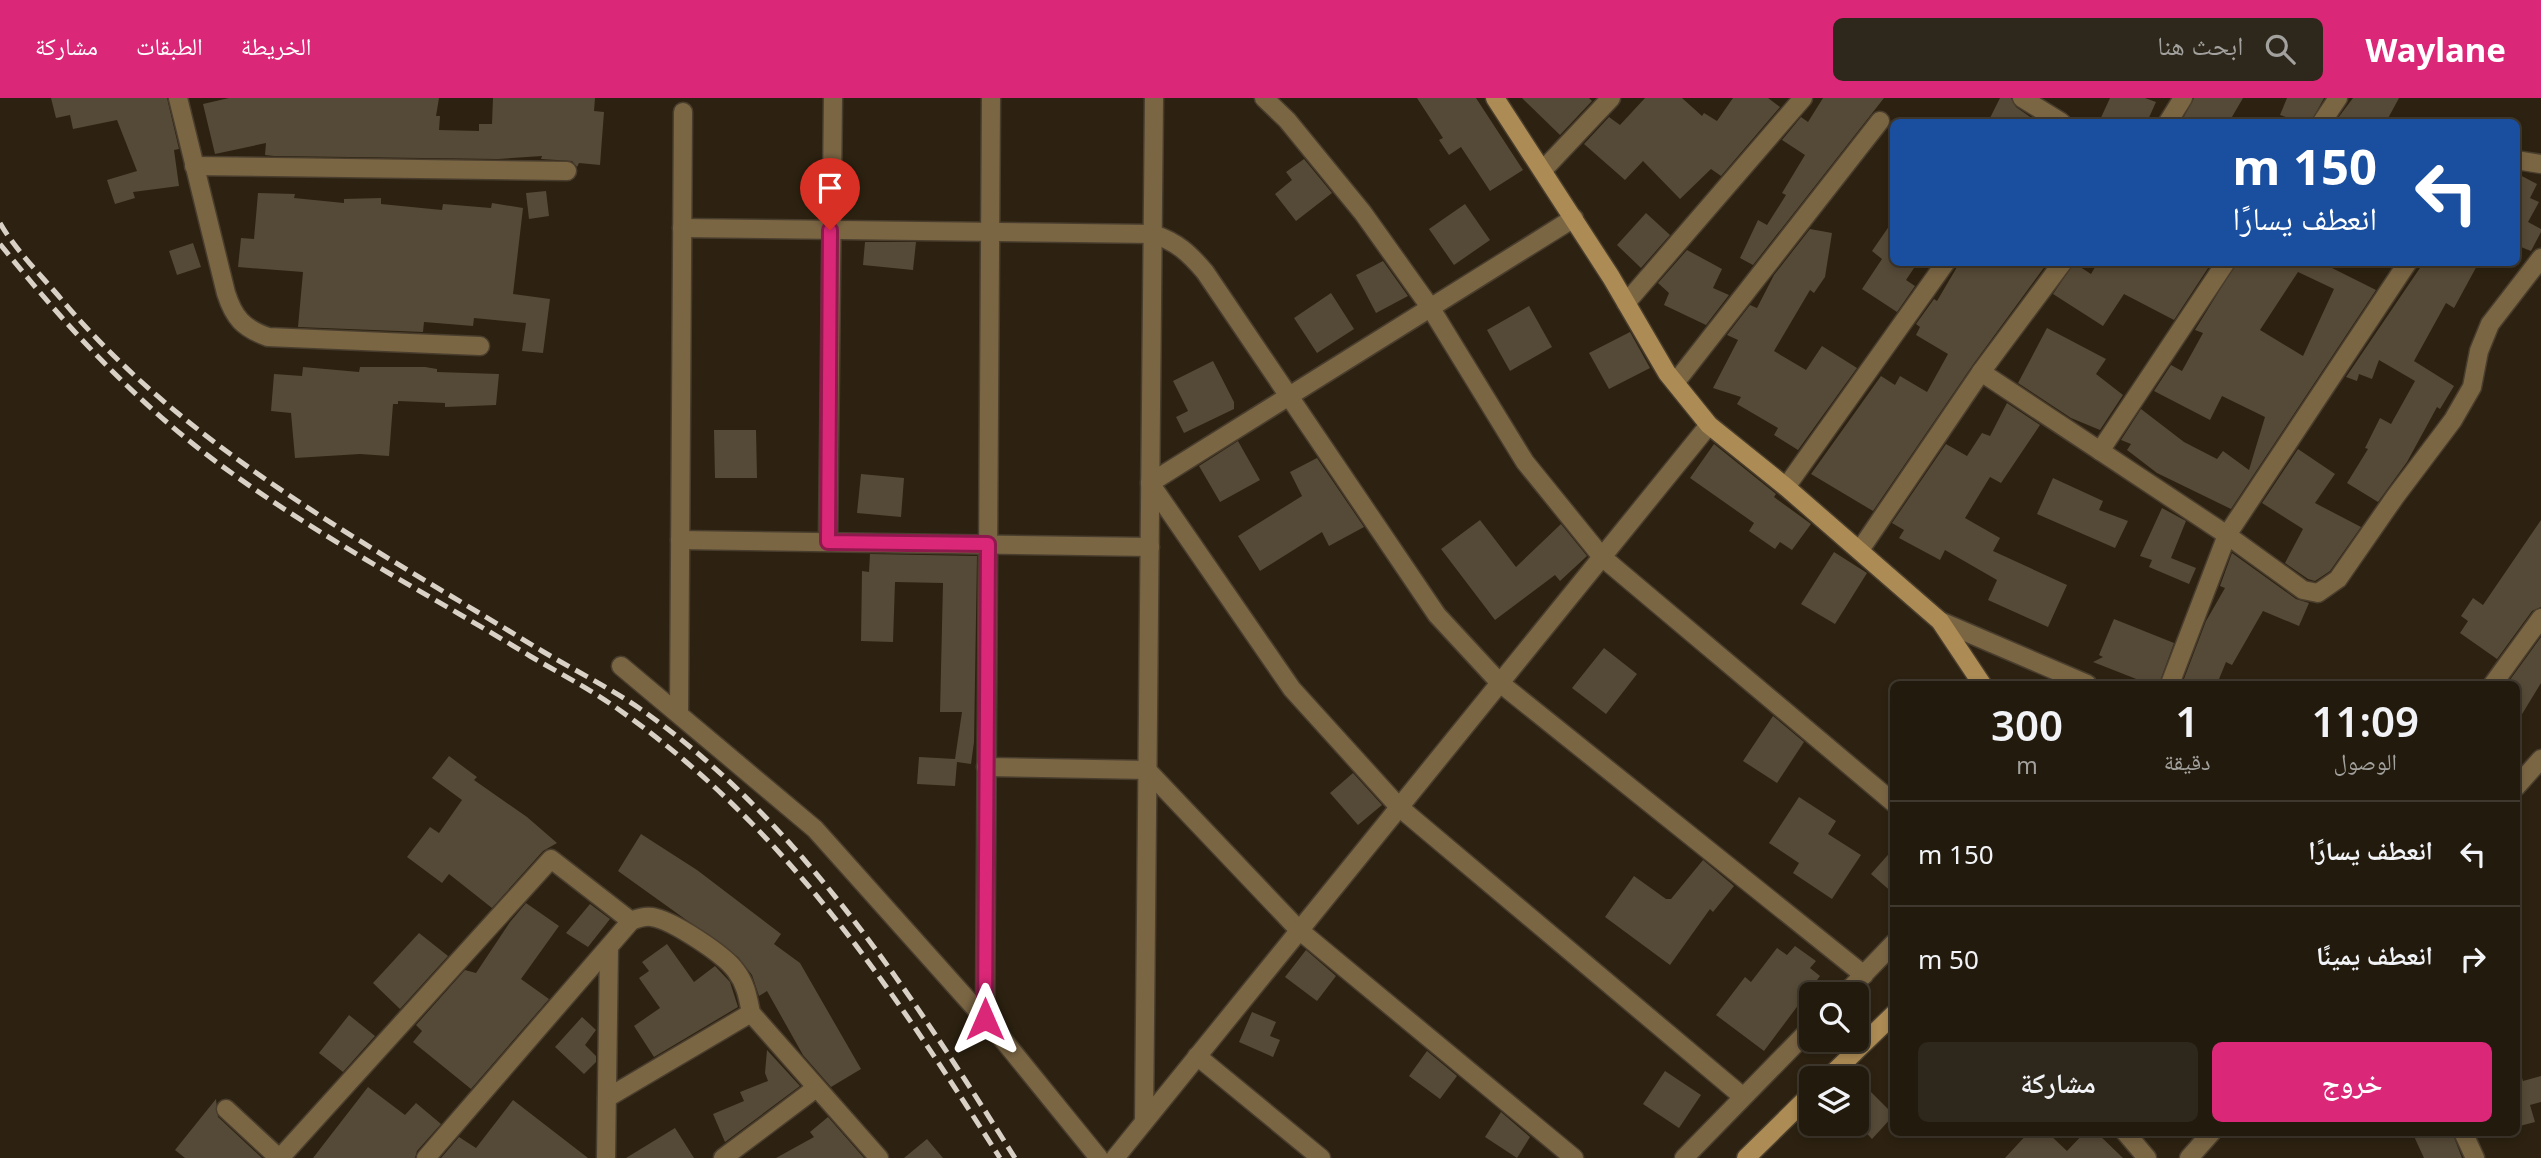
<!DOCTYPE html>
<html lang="ar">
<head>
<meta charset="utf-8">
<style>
	:root { --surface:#221a0d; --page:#2e271b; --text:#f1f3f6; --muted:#a2a19d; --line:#3f382e; --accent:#db2777 }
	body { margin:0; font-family:"Noto Sans","Noto Naskh Arabic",sans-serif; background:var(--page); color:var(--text); direction:rtl; height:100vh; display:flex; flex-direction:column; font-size:26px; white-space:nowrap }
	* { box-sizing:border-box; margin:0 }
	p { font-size:23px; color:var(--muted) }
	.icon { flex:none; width:38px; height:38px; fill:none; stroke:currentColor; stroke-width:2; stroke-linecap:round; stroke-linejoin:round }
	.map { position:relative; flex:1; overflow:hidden; direction:ltr }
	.side { position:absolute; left:1890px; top:583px; width:630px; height:455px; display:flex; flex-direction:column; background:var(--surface); border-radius:10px; box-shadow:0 4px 10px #0003,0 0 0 2px var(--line); direction:rtl }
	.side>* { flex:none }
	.guide { position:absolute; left:1890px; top:21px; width:630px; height:147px; border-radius:10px; box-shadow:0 4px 10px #0003,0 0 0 2px var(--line); direction:rtl; background:#1a4fa0; color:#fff; overflow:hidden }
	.tools { position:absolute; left:1799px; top:884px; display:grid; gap:14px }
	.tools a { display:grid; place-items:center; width:70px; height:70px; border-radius:10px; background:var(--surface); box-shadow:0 4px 10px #0003,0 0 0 2px var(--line); font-size:35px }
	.pin { position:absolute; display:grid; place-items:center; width:60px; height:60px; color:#fff; margin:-72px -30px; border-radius:50% 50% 50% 0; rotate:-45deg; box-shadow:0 0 7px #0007 }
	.pin .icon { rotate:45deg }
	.me { position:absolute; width:77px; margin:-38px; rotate:0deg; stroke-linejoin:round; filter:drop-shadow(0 0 5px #0008) }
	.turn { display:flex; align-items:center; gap:24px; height:147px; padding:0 28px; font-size:32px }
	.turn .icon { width:91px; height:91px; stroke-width:2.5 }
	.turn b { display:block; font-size:49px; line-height:60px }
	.eta { display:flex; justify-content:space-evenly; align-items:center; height:119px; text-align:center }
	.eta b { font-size:42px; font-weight:600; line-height:49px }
	.cta { display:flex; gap:14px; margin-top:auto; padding:14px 28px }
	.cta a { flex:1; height:80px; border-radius:10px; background:var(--accent); color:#fff; font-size:28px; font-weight:600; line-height:80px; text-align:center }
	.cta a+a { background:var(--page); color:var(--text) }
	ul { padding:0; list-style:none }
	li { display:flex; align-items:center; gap:21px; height:105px; padding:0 28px; border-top:2px solid var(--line) }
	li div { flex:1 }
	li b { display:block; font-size:26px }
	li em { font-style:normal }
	header { display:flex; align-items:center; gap:42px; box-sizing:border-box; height:98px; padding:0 35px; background:var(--accent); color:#fff }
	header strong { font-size:33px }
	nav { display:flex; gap:38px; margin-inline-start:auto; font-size:24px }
	.search { width:490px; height:63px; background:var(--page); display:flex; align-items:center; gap:18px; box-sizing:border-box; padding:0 24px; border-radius:10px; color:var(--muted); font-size:26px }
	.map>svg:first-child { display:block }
	.building { fill:#554937; fill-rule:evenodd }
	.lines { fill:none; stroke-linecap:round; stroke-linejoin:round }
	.street-casing { stroke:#493e2e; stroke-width:21 }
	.secondary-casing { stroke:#493e2e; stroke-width:21 }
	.street { stroke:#7b6644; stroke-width:18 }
	.secondary { stroke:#ad8b54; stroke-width:18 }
	.rail { stroke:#d9d1c5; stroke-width:5; stroke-dasharray:14 7; stroke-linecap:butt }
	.route-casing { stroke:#8e194d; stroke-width:18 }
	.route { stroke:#db2777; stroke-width:12 }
</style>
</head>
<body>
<header>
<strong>Waylane</strong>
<div class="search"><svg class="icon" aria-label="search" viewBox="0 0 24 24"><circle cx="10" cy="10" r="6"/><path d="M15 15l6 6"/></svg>ابحث هنا</div>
<nav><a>الخريطة</a><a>الطبقات</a><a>مشاركة</a></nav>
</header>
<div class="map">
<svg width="2541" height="1060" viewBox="0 0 2541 1060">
	<rect width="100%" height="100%" fill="#2d2211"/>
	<!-- building -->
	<g class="building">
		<polygon points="51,0 167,0 179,51 174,52 179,88 133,94 135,100 115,106 107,82 137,73 117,22 73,31 70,17 56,20"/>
		<polygon points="229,0 439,0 436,18 440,18 439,32 479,33 479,26 492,26 493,0 595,0 594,13 604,14 600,67 579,65 577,69 572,63 541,61 542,58 498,61 274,58 265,57 266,45 215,56 203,6"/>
		<polygon points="1417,0 1476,0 1523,72 1490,93 1461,49 1449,57 1439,42 1443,40"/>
		<polygon points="1522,0 1589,0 1592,3 1560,37"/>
		<polygon points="1645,0 1682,0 1702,18 1704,15 1717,23 1733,0 1768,0 1780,9 1721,78 1711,71 1680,101 1643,63 1625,82 1584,46 1609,19 1620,27"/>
		<polygon points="1823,0 1884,0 1753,167 1740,160 1758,122 1767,127 1786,97 1782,95 1805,57 1782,42 1801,19 1808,24"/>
		<polygon points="2000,0 2011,0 2016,9 2037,24 1988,24"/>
		<polygon points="2110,0 2145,0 2156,4 2147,24 2099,24"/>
		<polygon points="2194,0 2243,0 2229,24 2181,24"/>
		<polygon points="2287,0 2324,0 2311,24 2300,24 2280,17"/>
		<polygon points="2353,0 2399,0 2386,24 2335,24"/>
		<polygon points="1304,61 1332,95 1296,123 1275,96 1292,82 1286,74"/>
		<polygon points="2516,75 2537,86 2530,100 2539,104 2528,124 2541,131 2541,134 2531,153 2516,147"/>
		<polygon points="546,93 549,118 529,121 526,95"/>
		<polygon points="258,95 295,96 294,100 344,105 344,101 381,100 381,106 442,112 443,106 491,110 492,105 523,110 513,196 550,201 543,255 522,253 526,225 474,220 473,228 424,224 423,234 298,229 303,174 238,169 241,140 254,141"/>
		<polygon points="1465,106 1490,142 1454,167 1429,131"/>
		<polygon points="1646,115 1670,137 1641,170 1617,147"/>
		<polygon points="1894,121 1894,164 1918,164 1906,182 1915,188 1897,214 1862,191 1882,161 1872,153"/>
		<polygon points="1810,131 1832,135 1825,179 1814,195 1810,192 1774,253 1806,272 1822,248 1857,270 1798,352 1774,337 1778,330 1737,306 1741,299 1713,290 1738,242 1727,237 1750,207 1757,210 1774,177"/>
		<polygon points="865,144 916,144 913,172 863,167"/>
		<polygon points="193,145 201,169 177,177 169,153"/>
		<polygon points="1687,152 1722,171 1713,190 1729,197 1706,227 1664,207 1669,195 1658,185"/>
		<polygon points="1383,163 1408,198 1376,215 1356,177"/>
		<polygon points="1960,164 2048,164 1972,268 1873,413 1811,376 1881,278 1895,287 1900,278 1927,294 1948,256 1916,237 1920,229 1916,226 1934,201 1937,203"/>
		<polygon points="2098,164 2212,164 2174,222 2124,196 2103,228 2053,196 2074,165 2091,176"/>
		<path d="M2237,164H2320L2376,192L2231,411L2157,375L2127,352L2131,346L2121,342L2141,311L2184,344L2217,361L2223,353L2249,372L2265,319L2222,298L2210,322L2154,293L2171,267L2182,273L2203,235L2195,232ZM2298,174L2334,191L2303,258L2260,232Z"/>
		<polygon points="2424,164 2479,164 2454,210 2446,205 2414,263 2454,288 2440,311 2437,309 2407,364 2378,404 2347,385 2368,351 2365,350 2380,320 2391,326 2415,283 2379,262 2372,281 2359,276 2357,283 2346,279"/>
		<polygon points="1331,195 1354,231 1317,255 1294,220"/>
		<polygon points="1529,208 1552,249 1510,273 1487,232"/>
		<polygon points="2047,230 2106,261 2096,276 2123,297 2100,332 2071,320 2018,285"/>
		<polygon points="1630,234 1650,270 1609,291 1589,255"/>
		<polygon points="1213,263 1234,304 1234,311 1184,335 1176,319 1188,313 1173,283"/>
		<polygon points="303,269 359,274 360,269 425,269 437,271 437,274 499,276 496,307 445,309 445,305 398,303 398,306 393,306 389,358 360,356 295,360 291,315 271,313 274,276 302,278"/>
		<polygon points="2007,305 2040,327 2001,385 1990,379 1965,420 2000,440 1993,453 2067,487 2048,529 1988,502 1997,482 1945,452 1940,462 1899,440 1904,432 1892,425 1946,346 1967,358 1982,335 1990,338"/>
		<polygon points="714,332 756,332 757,380 715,380"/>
		<polygon points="1238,343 1260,382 1220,404 1199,368"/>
		<polygon points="1714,346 1776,396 1774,399 1811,426 1792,452 1780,444 1775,451 1749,433 1754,425 1690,380"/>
		<polygon points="2298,351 2335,376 2315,405 2361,429 2330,473 2315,483 2308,481 2285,465 2303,431 2262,405"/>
		<polygon points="1317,360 1364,429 1329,448 1322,434 1260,473 1238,438 1302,398 1290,374"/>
		<polygon points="861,376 904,380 901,419 857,415"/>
		<polygon points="2053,380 2103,403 2099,412 2128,423 2115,450 2037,416"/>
		<polygon points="2162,410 2186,423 2171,460 2196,470 2189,486 2149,469 2152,462 2140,458"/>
		<polygon points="1480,422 1516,469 1561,426 1587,458 1560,483 1555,477 1495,522 1441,451"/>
		<polygon points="2541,422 2541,509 2532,513 2497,561 2460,535 2468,523 2461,518 2473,500 2483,507"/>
		<polygon points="1834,454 1867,475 1835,526 1801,506"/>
		<polygon points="2232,455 2296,501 2309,505 2299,528 2263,513 2232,567 2226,564 2217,586 2182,586 2206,523 2225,490 2220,488"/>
		<polygon points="870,456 977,458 974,644 971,666 957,664 955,688 917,686 919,659 955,661 962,614 940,614 943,485 895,484 893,544 861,543 862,473 869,474"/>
		<polygon points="2114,521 2174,545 2159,586 2149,586 2093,564 2103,559 2099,557"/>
		<polygon points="2541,539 2541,585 2516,626 2516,586 2507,586"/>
		<polygon points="1604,550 1637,576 1606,616 1572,590"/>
		<polygon points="1773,618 1804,644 1777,685 1743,663"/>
		<polygon points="449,658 477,679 474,682 527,719 557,745 543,753 492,810 449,776 442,785 407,759 430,729 439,735 462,702 432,680"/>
		<polygon points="1353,675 1382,707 1358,727 1330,695"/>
		<polygon points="1799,699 1836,723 1828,736 1861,757 1832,801 1793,775 1799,765 1769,745"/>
		<polygon points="641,736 697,772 781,836 774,846 800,865 861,971 831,989 803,957 767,893 759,898 752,877 738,859 618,773"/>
		<polygon points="1894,750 1894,796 1871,776"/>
		<polygon points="1703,762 1734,788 1713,814 1710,811 1670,867 1605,819 1634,778 1666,801 1671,801"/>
		<polygon points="526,805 559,828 521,881 549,901 471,991 413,944 422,933 416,927 465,872 476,875 510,824"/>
		<polygon points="590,806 610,821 588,849 566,835"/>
		<polygon points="419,835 448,858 400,911 373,885"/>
		<polygon points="667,846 694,884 715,868 730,884 738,909 654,959 634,928 660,910 639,880 649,873 642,864"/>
		<polygon points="1795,848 1816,863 1810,870 1820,878 1764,953 1716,917 1745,879 1751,884 1777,850 1787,857"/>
		<polygon points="1306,852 1336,878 1317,903 1285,879"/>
		<polygon points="1252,914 1276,924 1270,938 1280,942 1273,959 1239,944"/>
		<polygon points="349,917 375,938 343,974 319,955"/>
		<polygon points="582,919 596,932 585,947 596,958 596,964 584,976 555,949"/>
		<polygon points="767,952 800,988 725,1044 713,1016 744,1003 740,994 768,983 765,975"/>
		<polygon points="1427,953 1457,978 1440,1001 1409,978"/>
		<polygon points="1665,973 1701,997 1679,1030 1643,1006"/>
		<polygon points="2521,976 2523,983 2541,978 2541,1004 2530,1007 2535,1024 2516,1029 2516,977"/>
		<polygon points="368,989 405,1017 416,1005 441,1026 417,1053 415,1060 313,1060"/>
		<polygon points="1867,990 1894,1017 1872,1041 1857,1025 1857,1000"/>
		<polygon points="216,1001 218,1019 262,1060 185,1060 175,1052"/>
		<polygon points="513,1002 588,1060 441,1060 459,1039 476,1050"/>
		<polygon points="1501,1014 1530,1039 1517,1060 1485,1039"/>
		<polygon points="828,1019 864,1060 776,1060 814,1039 810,1034"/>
		<polygon points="675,1030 694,1060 626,1060"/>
		<polygon points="2029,1034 2047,1034 2067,1053 2085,1034 2096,1034 2123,1060 2005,1060"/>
		<polygon points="2412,1034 2452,1034 2462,1060 2424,1060"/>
		<polygon points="927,1041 943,1060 904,1060"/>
	</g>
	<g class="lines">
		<!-- street casing -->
		<g class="street-casing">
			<g id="street">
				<path d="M178,0L226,195C234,220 243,230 268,239L480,248"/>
				<polyline points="1264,0 1287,22 1363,115 1430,209 1525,364 1602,459 1894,705"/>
				<polyline points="2022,0 2061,24"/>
				<polyline points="2168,24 2183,0"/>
				<polyline points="2322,24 2338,0"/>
				<polyline points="2516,62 2541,66"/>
				<polyline points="194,68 567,73"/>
				<polyline points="1543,72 1611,0"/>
				<polyline points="1574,120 1150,385 1292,591 1399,709 1742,998"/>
				<path d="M682,130L1153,136C1177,144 1189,155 1205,174L1437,517L1500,585L1864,877"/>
				<polyline points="2408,164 2227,437 2303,492 2318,495 2338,481 2395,399 2453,322 2472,289 2479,253 2490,226 2541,160"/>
				<polyline points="1626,205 1803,0"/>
				<polyline points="1981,274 2227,437 2170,586"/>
				<polyline points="1675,285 1880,23"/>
				<polyline points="2100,353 2226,164"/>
				<polyline points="1786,389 1946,164"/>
				<polyline points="680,442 1150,449"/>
				<polyline points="828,444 833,0"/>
				<polyline points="1860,452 1981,274 2063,164"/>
				<polyline points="1940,523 2087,586"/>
				<polyline points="621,568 815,731 1000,938 1099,1060"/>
				<polyline points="2493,586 2541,520"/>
				<polyline points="679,615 683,14"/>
				<polyline points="986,669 1147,672 1299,832 1574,1060"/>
				<polyline points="2516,689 2541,661"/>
				<path d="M631,823C638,820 645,818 652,819C672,822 725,857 736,873C746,886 748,900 751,915L879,1060"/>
				<polyline points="1845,896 1894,845"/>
				<polyline points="985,921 991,0"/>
				<polyline points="1197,958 1321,1060"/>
				<polyline points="607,1000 751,915"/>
				<polyline points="226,1011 279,1060"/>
				<polyline points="1144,1024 1154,0"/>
				<polyline points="2125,1034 2147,1060"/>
				<polyline points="2463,1034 2475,1060"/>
				<polyline points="280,1060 551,761 631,823 426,1060"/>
				<polyline points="606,1060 609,849"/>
				<polyline points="723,1060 816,990"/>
				<polyline points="1115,1060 1709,327"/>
				<polyline points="1684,1060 1811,930"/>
				<polyline points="2189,1060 2212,1034"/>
			</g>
		</g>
		<!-- secondary casing -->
		<g class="secondary-casing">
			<g id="secondary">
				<polyline points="1495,0 1611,179 1667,275 1709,327 1786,389 1940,523 1982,586"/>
				<polyline points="1828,980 1894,916"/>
				<polyline points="1746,1060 1811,996"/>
			</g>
		</g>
		<!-- street -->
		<use href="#street" class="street"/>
		<!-- secondary -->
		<use href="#secondary" class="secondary"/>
		<!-- rail -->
		<g class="rail">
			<path d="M0,125C16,153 41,177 62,202C191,355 373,449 542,553C574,572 608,589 639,610C801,723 911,896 1015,1060"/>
			<path d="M0,146C61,222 125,293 202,353C303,431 420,491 530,558C559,575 590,591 618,611C787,730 891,889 1000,1060"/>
		</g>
	</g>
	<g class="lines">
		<!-- route casing -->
		<g class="route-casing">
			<polyline id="route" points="830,132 828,444 988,446 985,921"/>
		</g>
		<!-- route -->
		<use href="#route" class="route"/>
	</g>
</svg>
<div class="tools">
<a><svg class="icon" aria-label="search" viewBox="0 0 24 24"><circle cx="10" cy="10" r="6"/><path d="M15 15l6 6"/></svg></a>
<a><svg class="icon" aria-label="layers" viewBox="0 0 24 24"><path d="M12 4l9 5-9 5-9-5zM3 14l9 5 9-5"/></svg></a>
</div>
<div class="pin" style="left:830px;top:132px;background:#d93025"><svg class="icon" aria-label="arrive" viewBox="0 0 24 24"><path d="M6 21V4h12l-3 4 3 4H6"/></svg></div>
<svg class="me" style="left:985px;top:921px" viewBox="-20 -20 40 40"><path d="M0-17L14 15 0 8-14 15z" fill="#db2777" stroke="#fff" stroke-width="4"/></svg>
<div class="guide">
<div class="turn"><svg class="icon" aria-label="left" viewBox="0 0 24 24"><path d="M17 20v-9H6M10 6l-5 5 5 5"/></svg><div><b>150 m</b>انعطف يسارًا</div></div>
</div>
<section class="side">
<div class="eta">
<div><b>11:09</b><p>الوصول</p></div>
<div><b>1</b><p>دقيقة</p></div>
<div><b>300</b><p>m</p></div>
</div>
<ul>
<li><svg class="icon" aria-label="left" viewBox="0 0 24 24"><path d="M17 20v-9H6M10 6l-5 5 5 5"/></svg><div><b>انعطف يسارًا</b></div><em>150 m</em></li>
<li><svg class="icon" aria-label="right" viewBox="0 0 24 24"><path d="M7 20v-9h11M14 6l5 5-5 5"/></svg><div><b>انعطف يمينًا</b></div><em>50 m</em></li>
</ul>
<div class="cta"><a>خروج</a><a>مشاركة</a></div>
</section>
</div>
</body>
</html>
